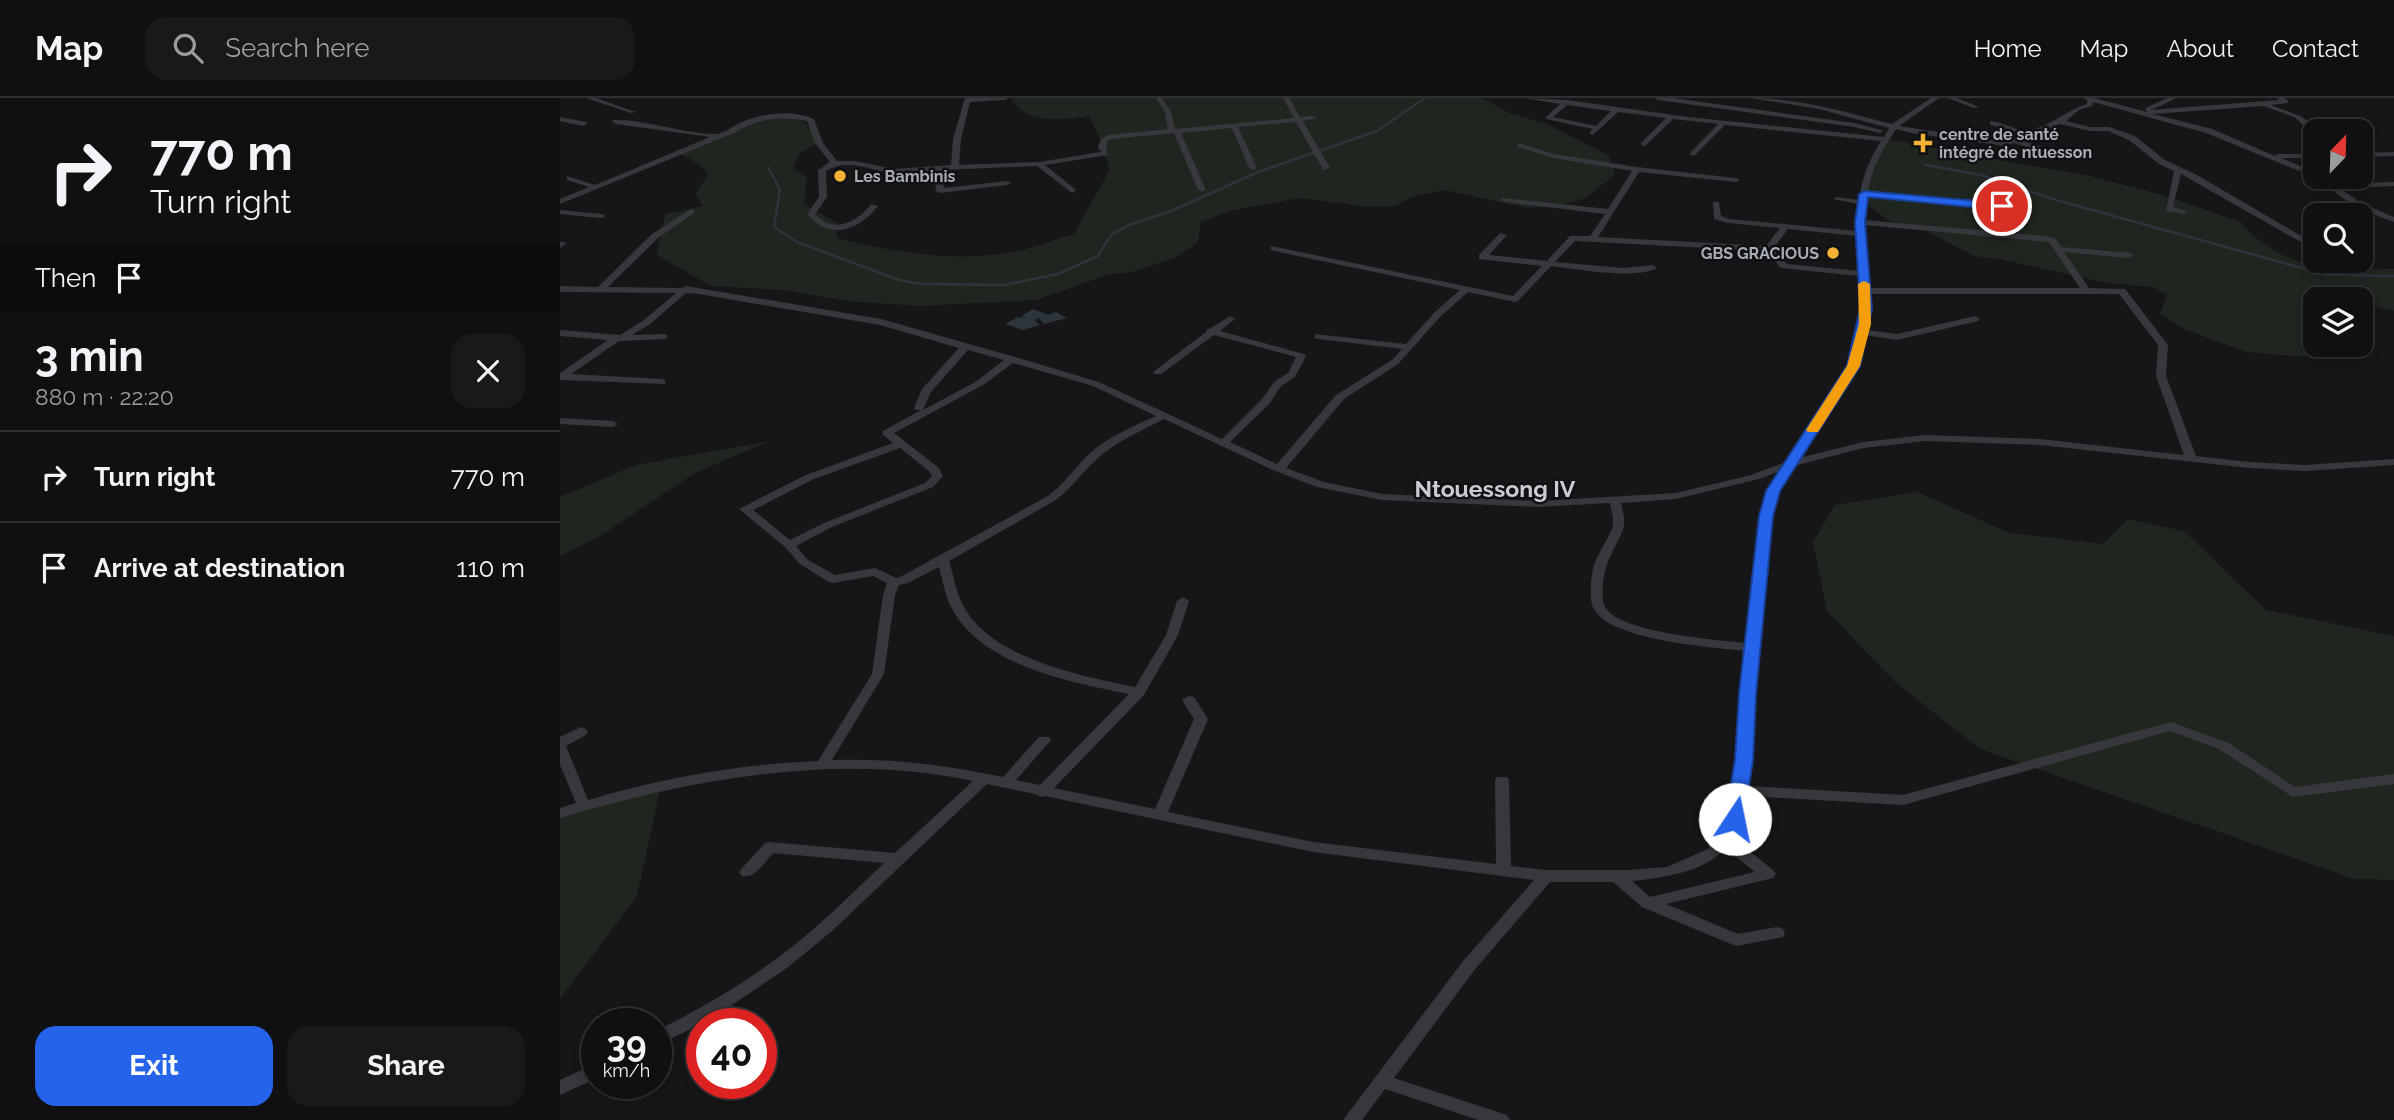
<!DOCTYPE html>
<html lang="en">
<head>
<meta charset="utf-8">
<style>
	:root { --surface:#101012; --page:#19191b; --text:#f1f3f6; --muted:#9c9d9f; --line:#303032; --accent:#2563eb }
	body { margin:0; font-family:Raleway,sans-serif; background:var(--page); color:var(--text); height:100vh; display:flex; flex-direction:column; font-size:26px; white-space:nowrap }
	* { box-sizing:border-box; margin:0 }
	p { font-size:23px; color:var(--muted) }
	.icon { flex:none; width:38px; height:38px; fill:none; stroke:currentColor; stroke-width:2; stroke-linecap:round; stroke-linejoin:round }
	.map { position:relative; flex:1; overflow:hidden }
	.details { display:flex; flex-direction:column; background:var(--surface); width:560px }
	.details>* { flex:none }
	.banner { background:#101012; color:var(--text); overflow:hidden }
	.needle { width:46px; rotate:23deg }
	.buttons { position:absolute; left:1743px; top:21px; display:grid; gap:14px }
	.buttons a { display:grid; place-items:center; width:70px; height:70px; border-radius:14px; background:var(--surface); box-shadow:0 4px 10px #0003,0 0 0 2px var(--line); font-size:35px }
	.speed { position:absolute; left:21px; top:910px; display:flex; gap:14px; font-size:35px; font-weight:700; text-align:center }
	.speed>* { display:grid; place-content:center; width:91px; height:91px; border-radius:50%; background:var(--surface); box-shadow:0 4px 10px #0003,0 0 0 2px var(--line); line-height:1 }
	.speed small { font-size:18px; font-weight:400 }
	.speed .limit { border:10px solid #d22; background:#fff; color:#111 }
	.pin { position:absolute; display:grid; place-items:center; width:60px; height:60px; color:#fff; margin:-30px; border:4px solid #fff; border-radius:50%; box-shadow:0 2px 7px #0007 }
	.me { position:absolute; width:77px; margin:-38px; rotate:11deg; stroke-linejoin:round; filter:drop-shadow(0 0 5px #0008) }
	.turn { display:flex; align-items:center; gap:24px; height:147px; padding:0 35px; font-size:32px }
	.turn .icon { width:91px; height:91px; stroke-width:2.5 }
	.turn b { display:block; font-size:49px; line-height:60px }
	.then { display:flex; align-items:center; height:66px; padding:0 35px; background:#0003; gap:14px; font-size:26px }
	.round { display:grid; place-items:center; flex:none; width:74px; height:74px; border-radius:21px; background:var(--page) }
	.overview { display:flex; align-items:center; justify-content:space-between; height:119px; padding:0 35px }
	h1 { font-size:42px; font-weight:700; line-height:52px }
	.cta { display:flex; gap:14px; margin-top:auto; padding:14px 35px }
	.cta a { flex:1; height:80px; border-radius:21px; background:var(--accent); color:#fff; font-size:28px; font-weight:700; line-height:80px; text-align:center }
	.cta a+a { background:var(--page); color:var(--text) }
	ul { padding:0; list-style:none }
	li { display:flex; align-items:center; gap:21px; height:91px; padding:0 35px; border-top:2px solid var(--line) }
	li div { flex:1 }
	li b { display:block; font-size:26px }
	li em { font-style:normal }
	header { display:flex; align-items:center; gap:42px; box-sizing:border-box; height:98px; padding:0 35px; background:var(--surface); border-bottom:2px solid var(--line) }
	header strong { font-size:33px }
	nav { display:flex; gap:38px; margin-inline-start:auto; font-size:24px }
	.search { width:490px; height:63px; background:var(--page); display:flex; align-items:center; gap:18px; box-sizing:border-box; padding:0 24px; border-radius:21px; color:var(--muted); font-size:26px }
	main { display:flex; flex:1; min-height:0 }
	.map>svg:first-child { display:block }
	.green { fill:#1e261f }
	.water { fill:#2c353c }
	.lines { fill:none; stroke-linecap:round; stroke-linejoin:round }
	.stream { stroke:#2c353c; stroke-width:2.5 }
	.minor { fill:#37383d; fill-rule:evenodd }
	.route { fill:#2563eb; stroke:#184099; stroke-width:2 }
	.slow { fill:#f59e0b }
	.poi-dot { fill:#f2b134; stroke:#111113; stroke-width:2.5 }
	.labels { text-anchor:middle; stroke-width:5; stroke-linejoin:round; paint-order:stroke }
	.far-poi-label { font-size:16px; font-weight:bold; fill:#a8adb8; stroke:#111113; text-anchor:start }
	.quarter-label { font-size:23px; font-weight:bold; fill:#c9ccd4; stroke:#111113 }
</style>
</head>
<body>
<header>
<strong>Map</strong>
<div class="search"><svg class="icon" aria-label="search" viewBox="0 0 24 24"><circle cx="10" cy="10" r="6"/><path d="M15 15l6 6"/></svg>Search here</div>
<nav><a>Home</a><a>Map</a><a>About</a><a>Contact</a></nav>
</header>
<main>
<section class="details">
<div class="banner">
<div class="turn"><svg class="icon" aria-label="right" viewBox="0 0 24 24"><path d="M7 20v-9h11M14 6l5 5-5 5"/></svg><div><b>770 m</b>Turn right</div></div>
<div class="then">Then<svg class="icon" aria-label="arrive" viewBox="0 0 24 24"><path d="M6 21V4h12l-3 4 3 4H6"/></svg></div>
</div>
<div class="overview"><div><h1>3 min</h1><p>880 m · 22:20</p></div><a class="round"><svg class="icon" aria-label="close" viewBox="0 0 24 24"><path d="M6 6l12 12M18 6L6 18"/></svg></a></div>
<ul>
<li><svg class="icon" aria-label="right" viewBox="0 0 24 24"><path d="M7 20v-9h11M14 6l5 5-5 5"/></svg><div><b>Turn right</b></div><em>770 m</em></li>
<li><svg class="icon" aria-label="arrive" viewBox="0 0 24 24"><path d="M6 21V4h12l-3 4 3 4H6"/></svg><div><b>Arrive at destination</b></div><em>110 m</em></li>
</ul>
<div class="cta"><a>Exit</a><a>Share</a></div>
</section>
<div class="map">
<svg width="1834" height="1022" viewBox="0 0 1834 1022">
	<rect width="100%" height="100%" fill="#161618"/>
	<!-- green -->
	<g class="green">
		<path d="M451,0H922L949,15L987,26L1048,57L1055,76L1026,100L998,108L967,110L885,92L854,98L835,108L809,109L739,100L669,113L641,124L638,144L617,159L572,174L550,176L476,202L359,208L287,203L223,192L151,188L97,157L105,116L143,108L135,96L148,77C140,66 128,59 117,54C145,43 215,8 242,23C251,27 255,36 260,43L238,57L234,70L247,80L244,106L277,125V140C333,154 390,164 447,155C469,152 493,142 514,136L549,73L544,50L529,18C505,22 464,27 451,0Z"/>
		<polygon points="1324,41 1530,78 1606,98 1681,124 1693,138 1722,157 1745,165 1798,171 1834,171 1834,213 1809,207 1801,215 1801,201 1755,201 1755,243 1745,259 1686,254 1626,232 1600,216 1607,197 1594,189 1547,185 1439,161 1414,158 1362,131 1328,122 1305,105 1306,89"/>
		<polygon points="210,343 135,375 40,438 0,458 0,399 76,367"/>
		<polygon points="1357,394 1450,435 1543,446 1568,421 1624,433 1706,512 1834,538 1834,782 1794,781 1420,651 1334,583 1267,513 1253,444 1275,407"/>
		<polygon points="100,692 77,798 0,901 0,714"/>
	</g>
	<!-- water -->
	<polygon class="water" points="473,211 488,217 496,214 507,220 484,226 479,220 475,222 480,227 463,232 445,226 458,219 466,220 461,218"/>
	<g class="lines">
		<!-- stream -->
		<g class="stream">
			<polyline points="1366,67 1421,77 1496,102 1767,177 1834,178"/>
			<polyline points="208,69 220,92 214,129 237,144 339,182 361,186 444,187 498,176 538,158 551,137 569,127 611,113 698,74 817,33 865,0"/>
		</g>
		<!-- minor -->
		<g class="minor">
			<polygon points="26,0 36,0 76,14 71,15"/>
			<path d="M405,0H448L445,2L410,4L401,41L399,67L479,64L541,54L538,49L541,41L548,37L608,31L605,14L596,0H602L611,14L615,31L734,20L723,0H729L740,19L753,18L757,20L743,23L770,70L763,72L736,24L678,29L697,70L693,72L689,70L672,30L621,35L646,92L642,94L638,92L614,35L552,41L548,42L546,49L548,57L485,67L515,91L516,93L512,95L477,68L382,72L384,90L447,83L451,85L447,87L380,95L376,93L374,73C362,73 348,76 336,75C310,74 291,59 266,73L267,99L255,116C273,136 297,125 311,106L318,108C299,133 269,143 247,116L259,99L258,72L270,64L255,45L247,23C220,18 198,20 174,35L0,106V101L29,89L7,82V78L35,87L150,39L56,26L52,24L53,22C87,21 122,36 156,36C164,35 172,29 180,25C201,15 233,11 254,21L263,45L277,63H295L334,71L391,67L393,41Z"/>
			<path d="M964,0L1007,2L1128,19L1324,39L1329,30L1259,11L1191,0C1239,0 1286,14 1332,26L1371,0H1379L1339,28L1444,44L1461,35L1430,27V23C1443,24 1457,34 1469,32C1492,28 1506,12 1527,6V2L1523,0H1534L1587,14L1585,10L1608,0H1617L1591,12L1719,2L1717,0H1725L1728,3V5L1711,7L1740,18L1751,25V29H1745L1736,20L1704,8L1593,16L1652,31L1715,58L1718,56H1755V60H1721L1755,74V79H1763L1773,86L1834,84V88L1779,90L1803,106L1834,119V124L1797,110L1754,79L1646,35L1533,4L1532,8L1519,12L1506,23L1530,29H1549L1575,38L1605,62L1637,77L1755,146V152L1621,76L1613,109L1628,114L1624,116L1606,113L1614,73L1599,66L1569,42L1548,33H1530L1500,26L1459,42L1491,51L1492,53L1488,55L1454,45L1445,48L1351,35L1336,31C1323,52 1311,70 1308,94L1442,107L1446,109L1442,111L1307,99V103L1309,105L1306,107L1304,122L1485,138L1495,140L1501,149L1572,155L1573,157L1569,160L1504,154L1529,190L1565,191L1608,247L1606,278L1636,358L1689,364L1745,367L1834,361V367L1745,373L1689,370L1480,347L1365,343L1303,350L1234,368L1218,393L1215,404L1194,596L1188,688L1343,697L1611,624L1669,645L1735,689L1834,676V686L1733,699L1659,651L1610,633L1343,707L1187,698C1186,713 1182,728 1173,740L1213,772L1216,776L1213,780L1106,806L1178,836L1217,829L1223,831L1225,835L1223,839L1177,848L1171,846L1082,809L1053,784H990L916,870L834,980L947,1017L950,1022H918L825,991L802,1022H783L904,862L974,782L753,754L485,698L481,699L475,696L427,686L272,833L227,870L151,921L96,948V933C138,912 178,889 216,861C255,833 289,798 324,765L213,755C205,764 195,781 182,778L179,774L182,770L205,745L210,744L335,755L413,683C276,654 132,681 0,720V710L16,705L0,667V639L21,629L26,631L28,634L26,637L6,648L28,702C103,680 181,666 258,663L312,576L323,497L327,485L313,478L273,485L269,484L240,466L225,449L179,411L246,377L333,345L323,337V333L361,312H355L354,310L362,291L399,250L320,227L139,196L126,195L90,226L72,237L104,236L107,237V241L59,243L11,276L102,281L105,282V286L0,282V275L48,242L0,238V232L60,237L84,222L116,195L0,194V188L38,189L92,136L131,111L135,113L134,115L98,140L48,189L122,190L126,188L321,221L455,259L539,284L662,341L702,301L714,284L728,275L736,259L654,237L601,276H595L593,274L646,234L647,231L651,230L670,218L675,221L660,233L744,256L746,258L735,279L721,288L710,305L670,344L717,366L776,297L832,262L842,251L758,241L755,240V236L846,246L875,214L900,192L714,153L711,152V148L953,198L982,168L919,161V157L940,135L947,137L929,157L987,163L1010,138H1030L1045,116L945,104L941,102L942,100L1048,111L1072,73L993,60L958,49V45L994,56L1077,69L1176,80L1180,82L1176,84L1079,74L1038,139L1206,148L1220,130L1168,125L1154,121L1153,104H1159L1161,118L1169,121L1297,133L1298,106L1273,101L1277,99L1299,102C1302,79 1309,62 1321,43L1165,27L1134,58L1130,56L1131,54L1158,26L1113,21L1085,48L1081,46L1082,44L1106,20L1058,14L1033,37L1029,35L1033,31L986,21V19L1000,6ZM1007,7L1051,13L1036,28L993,19ZM1304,127L1489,144L1520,190H1309ZM1228,131L1297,138L1299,173L1227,166L1213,151ZM1015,143L1206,153L1221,170L1299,178L1301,211L1288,268L1226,364L1191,377L1116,395L978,403L822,396L764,384L726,370L784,301L838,266L881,218L908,194L955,204L958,203L991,168C1016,171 1076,182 1097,170L1093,167L1063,170L995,164ZM1309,196H1559L1598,247L1596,278L1624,357L1480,341L1365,337L1303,344L1239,360L1298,268L1305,237L1337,242L1418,223L1420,221L1415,218L1337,236L1306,232L1311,211ZM408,252L444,262L417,283L363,312L371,294ZM453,265L533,288L596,318C572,329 547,339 528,357C514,371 504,386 488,398L340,479L336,480L315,470L275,477L248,462L236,448L272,429L373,389L383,378L379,370L334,335L423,287ZM604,321L715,373L757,389L822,402L978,409L1050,405C1051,412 1054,420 1053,427C1052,436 1036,457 1033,471C1031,481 1029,500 1033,509C1048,543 1152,549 1186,553L1172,709L1164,730L1148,751L1107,769L1068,772H986L951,768L949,682L947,679H937L935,682L936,766L753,744L608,714L648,621L634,599L629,598L622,602L634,621L595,711L494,690L584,597L618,537L629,503L623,499L617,503L606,537L575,589C522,578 432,561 404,509C396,495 394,478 389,463L496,402C512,390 523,373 538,360C557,343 581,333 604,321ZM340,350L370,374L372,378L365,385L264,425L230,442L193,412L254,381ZM1220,373L1208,393L1203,404L1186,545C1159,542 1055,535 1044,507C1041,498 1043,479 1046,470C1049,457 1064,435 1064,426C1065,419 1062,411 1061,405L1116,401L1199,381ZM379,469C383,483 385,498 392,511C423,568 511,584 569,596L480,687L456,682L491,642L489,639H479L443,679C385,667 332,660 272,662L324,576L335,497L339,487L348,485ZM1165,750L1195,774L1090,799L1072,783C1101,780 1146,774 1165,750Z"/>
			<polygon points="1095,0 1113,0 1294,25 1324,33 1320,35 1294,29 1098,2"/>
			<polygon points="1388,0 1397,0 1419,9 1414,10"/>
			<polygon points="0,19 26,24 27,26 23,28 0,23"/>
			<polygon points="1834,54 1834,58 1801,59 1801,55"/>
			<polygon points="0,112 41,116 45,118 41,120 0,116"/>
			<polygon points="0,144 5,144 6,146 0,150"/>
			<polygon points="0,320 53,323 58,326 53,329 0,326"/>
			<polygon points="37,965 37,980 0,997 0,982"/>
		</g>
	</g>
	<!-- route -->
	<polygon class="route" points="1304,93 1442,105 1448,108 1442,112 1308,99 1305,124 1312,211 1300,268 1220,393 1213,418 1196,596 1193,662 1184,721 1181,726 1168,726 1165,721 1175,662 1179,596 1199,418 1206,393 1287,268 1300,211 1295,124 1299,96"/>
	<!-- slow -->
	<polygon class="slow" points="1304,183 1310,186 1311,226 1300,268 1258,334 1248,334 1246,332 1287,268 1299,226 1298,186"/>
	<!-- markers -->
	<g class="poi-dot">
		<path d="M1359.5 34.5h7v7h7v7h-7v7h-7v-7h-7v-7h7z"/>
		<circle cx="280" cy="78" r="7"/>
		<circle cx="1273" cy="155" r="7"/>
	</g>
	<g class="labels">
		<!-- far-poi labels -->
		<g class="far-poi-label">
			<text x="1379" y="42">centre de santé<tspan x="1379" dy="18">intégré de ntuesson</tspan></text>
			<text x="294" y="84">Les Bambinis</text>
			<text x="1259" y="161" text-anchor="end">GBS GRACIOUS</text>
		</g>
		<!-- quarter labels -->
		<g class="quarter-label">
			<text x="935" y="399">Ntouessong IV</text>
		</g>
	</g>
</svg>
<div class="buttons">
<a><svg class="needle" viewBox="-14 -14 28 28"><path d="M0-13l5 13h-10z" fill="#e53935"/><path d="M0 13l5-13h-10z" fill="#9c9d9f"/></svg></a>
<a><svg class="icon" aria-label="search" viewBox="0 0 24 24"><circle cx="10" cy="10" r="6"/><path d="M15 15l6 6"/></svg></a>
<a><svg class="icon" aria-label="layers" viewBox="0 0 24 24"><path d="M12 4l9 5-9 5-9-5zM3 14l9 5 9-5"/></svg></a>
</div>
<div class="speed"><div>39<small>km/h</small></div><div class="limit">40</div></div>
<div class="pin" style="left:1442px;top:108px;background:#d93025"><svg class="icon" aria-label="arrive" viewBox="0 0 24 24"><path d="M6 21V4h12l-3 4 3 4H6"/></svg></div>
<svg class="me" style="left:1175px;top:721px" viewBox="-20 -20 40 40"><circle r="19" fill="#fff"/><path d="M0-13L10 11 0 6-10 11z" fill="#2563eb"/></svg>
</div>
</main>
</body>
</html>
